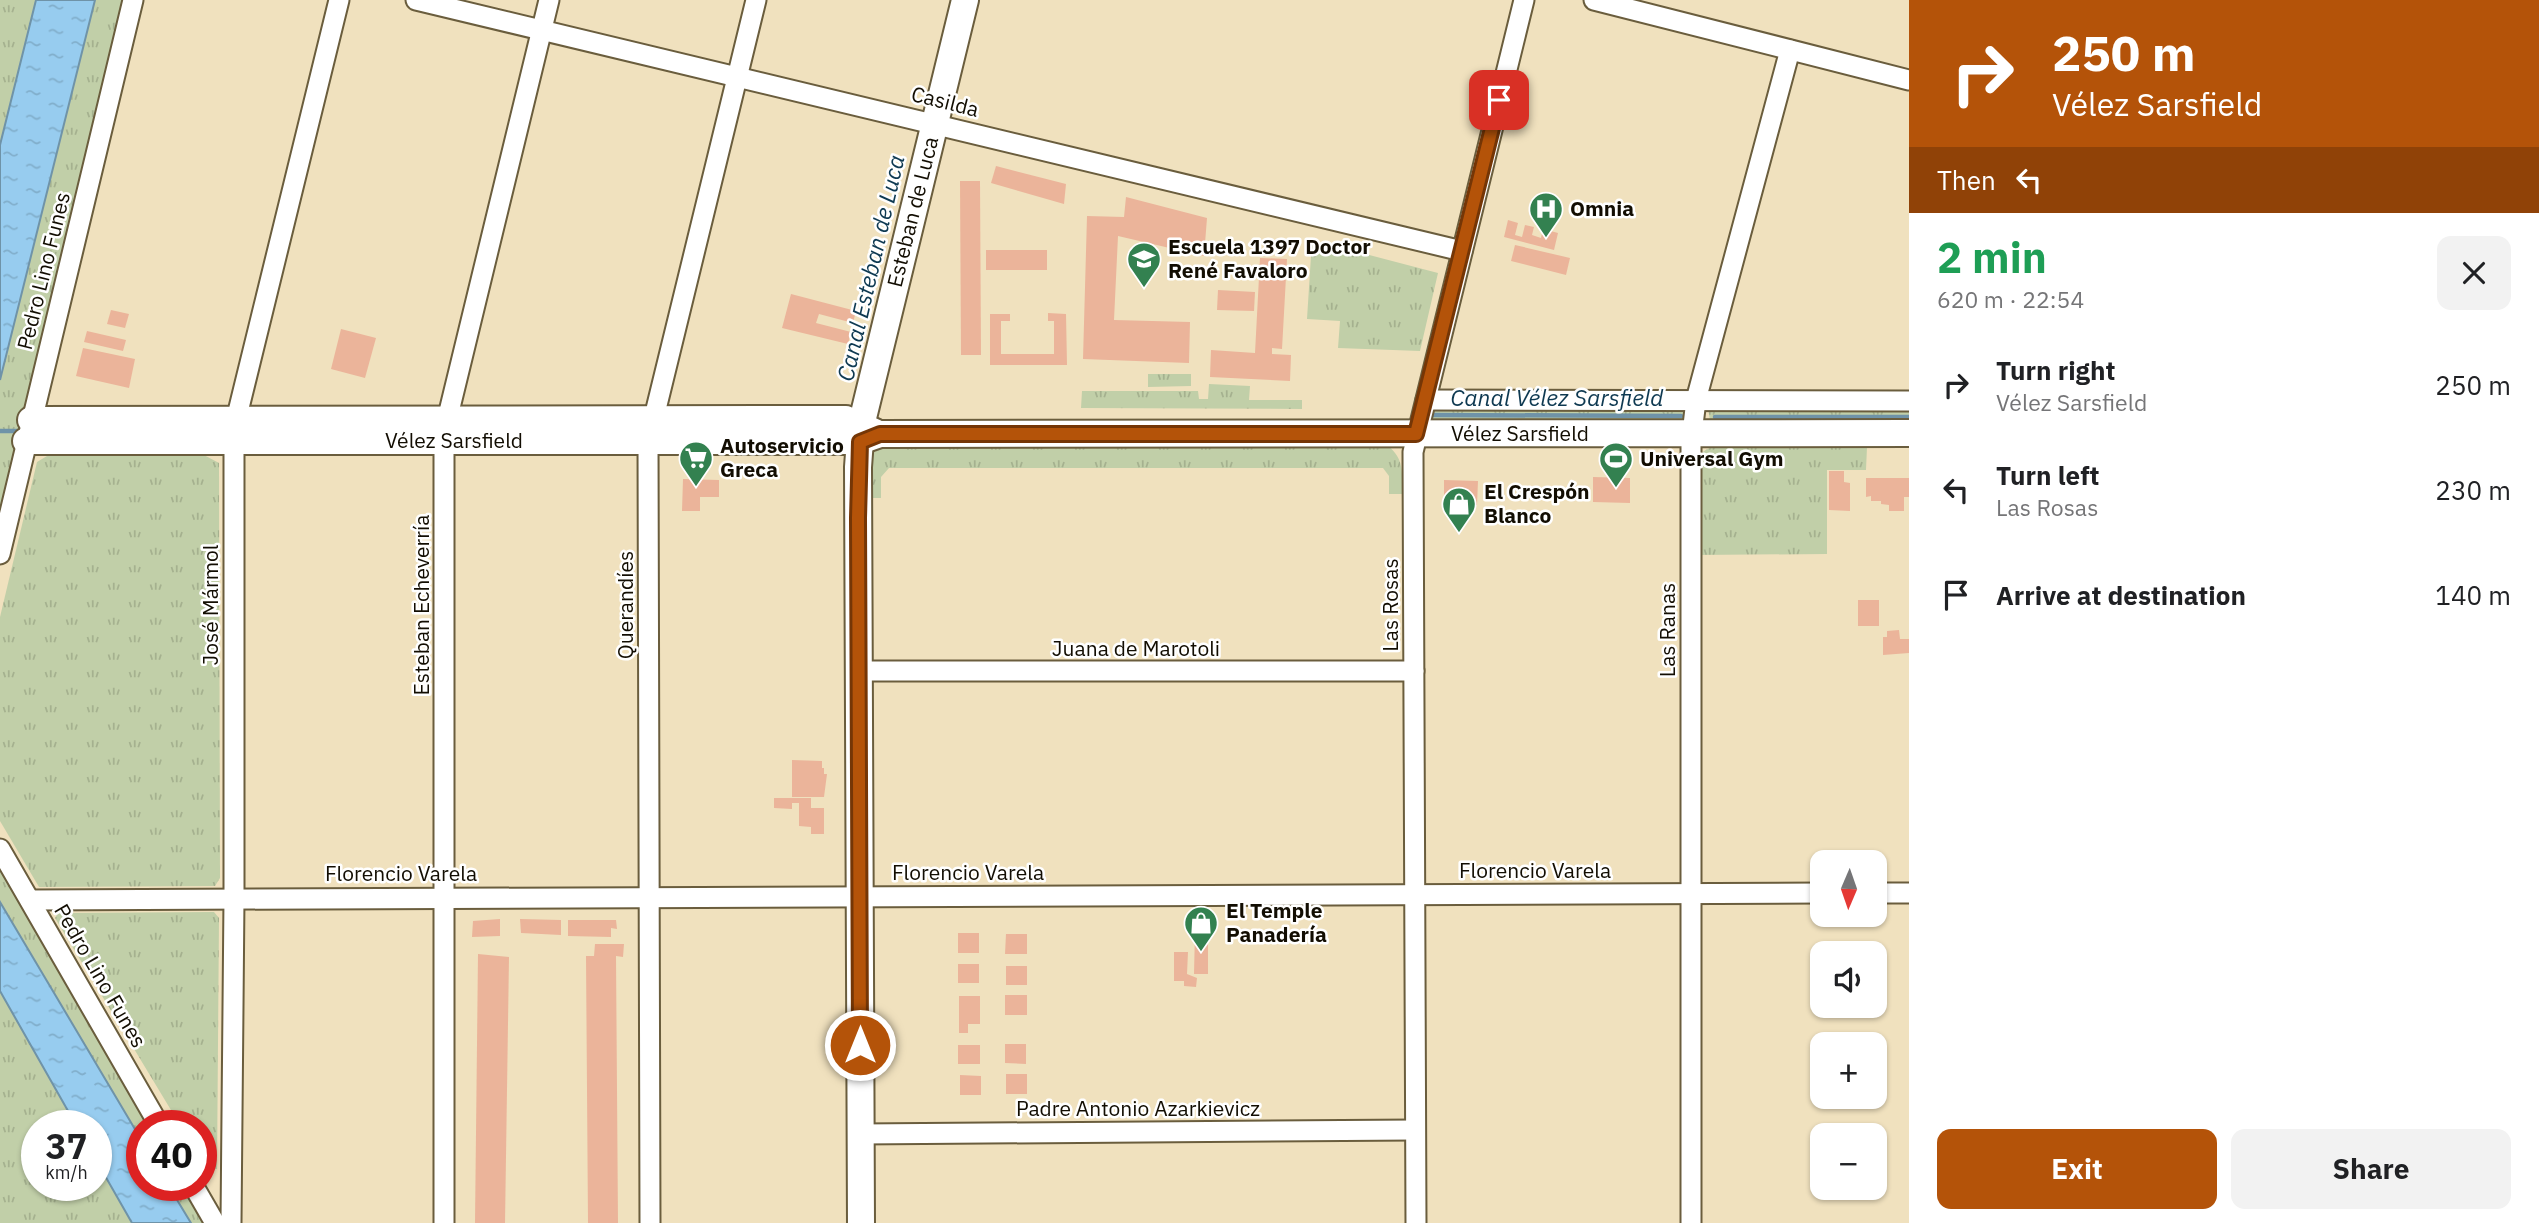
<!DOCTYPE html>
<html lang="en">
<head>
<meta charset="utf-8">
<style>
	:root { --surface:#fff; --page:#f2f2f2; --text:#202124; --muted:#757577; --accent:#b45309 }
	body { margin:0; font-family:"IBM Plex Sans",sans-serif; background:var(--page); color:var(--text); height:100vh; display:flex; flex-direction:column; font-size:26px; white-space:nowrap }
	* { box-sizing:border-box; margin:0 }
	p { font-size:23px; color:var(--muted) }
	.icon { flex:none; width:38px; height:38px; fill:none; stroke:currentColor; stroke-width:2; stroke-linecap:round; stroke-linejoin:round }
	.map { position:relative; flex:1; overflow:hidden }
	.side { display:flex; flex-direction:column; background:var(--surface); width:630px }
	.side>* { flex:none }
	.banner { background:#b45309; color:#fff; overflow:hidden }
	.needle { width:46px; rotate:182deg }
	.controls { position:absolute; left:1810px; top:850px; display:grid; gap:14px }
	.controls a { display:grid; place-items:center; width:77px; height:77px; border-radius:14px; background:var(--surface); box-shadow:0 2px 5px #0004; font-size:35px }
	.speed { position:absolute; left:21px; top:1110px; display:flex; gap:14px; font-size:35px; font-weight:700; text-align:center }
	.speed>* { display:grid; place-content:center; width:91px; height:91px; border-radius:50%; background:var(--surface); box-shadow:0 2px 5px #0004; line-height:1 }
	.speed small { font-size:18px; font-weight:400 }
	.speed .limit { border:10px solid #d22; background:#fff; color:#111 }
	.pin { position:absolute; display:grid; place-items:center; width:60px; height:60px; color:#fff; margin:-30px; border-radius:14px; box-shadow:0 4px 10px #0006 }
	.me { position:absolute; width:77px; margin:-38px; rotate:0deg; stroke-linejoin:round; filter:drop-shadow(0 0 5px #0008) }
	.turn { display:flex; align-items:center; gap:24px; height:147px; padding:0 28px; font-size:32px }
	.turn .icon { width:91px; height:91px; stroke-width:2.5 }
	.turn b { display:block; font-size:49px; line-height:60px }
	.then { display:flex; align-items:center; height:66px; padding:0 28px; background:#0003; gap:14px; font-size:26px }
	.round { display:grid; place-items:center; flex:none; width:74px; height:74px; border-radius:14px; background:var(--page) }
	.headline { display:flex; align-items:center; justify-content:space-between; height:119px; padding:0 28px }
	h1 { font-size:42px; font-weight:700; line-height:52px; color:#1e9e55 }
	.cta { display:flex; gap:14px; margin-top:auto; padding:14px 28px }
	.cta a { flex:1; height:80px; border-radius:14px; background:var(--accent); color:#fff; font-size:28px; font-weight:700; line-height:80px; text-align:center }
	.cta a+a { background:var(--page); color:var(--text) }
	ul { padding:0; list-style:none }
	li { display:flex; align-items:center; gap:21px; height:105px; padding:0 28px }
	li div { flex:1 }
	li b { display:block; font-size:26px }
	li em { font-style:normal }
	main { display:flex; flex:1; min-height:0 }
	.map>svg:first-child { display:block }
	.grass { fill:url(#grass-tufts); fill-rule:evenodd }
	.water { fill:url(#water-ripples); stroke:#6f93a8; stroke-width:2 }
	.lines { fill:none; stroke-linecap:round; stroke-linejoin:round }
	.stream { stroke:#6f93a8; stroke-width:4.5 }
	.building { fill:#ebb49a }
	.street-casing { stroke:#6a5d3d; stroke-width:23 }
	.secondary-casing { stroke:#6a5d3d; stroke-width:30 }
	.street { stroke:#fff; stroke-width:19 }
	.secondary { stroke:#fff; stroke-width:26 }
	.route-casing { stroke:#753606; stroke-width:18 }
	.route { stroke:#b45309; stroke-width:12 }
	.labels { text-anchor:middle; stroke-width:5; stroke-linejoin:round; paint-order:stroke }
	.street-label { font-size:21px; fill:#120d02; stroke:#fff }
	.poi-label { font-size:21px; font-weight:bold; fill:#120d02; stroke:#fff; text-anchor:start }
	.water-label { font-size:23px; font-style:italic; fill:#0e3951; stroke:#fff }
</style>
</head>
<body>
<main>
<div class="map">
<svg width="1909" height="1223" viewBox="0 0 1909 1223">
	<defs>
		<pattern id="grass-tufts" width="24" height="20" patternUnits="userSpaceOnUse" patternTransform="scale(1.75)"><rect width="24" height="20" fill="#c1cfa8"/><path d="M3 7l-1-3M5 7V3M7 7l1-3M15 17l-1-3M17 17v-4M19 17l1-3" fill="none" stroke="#a5b18f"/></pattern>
		<pattern id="water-ripples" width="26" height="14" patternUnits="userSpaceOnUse" patternTransform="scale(1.75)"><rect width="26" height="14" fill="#97ccef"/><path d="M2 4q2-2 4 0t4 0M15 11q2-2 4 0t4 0" fill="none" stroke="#81aecb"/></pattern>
	</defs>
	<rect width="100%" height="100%" fill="#f0e1be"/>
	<!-- grass -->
	<g class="grass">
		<polygon points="0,0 133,0 0,554"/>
		<polygon points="1312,240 1438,273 1420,351 1338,348 1340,321 1307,319"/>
		<polygon points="1148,374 1191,374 1191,386 1148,387"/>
		<polygon points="1209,384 1250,386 1249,400 1302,400 1302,409 1081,408 1082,391 1198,391 1199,399 1208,399"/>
		<polygon points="1909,404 1909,421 1719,423 1710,420 1708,409"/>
		<polygon points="1433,407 1688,407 1688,421 1440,424 1432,420 1430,411"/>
		<path d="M1387,445C1405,459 1402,473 1402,494H1389V476L1383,468H889L881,477V498H870L871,454L880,449L896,446Z"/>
		<path d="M1719,446L1867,447L1866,470H1827V554L1697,555V461C1702,450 1707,448 1719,446Z"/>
		<polygon points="202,454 219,463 220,878 215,886 39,887 0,821 0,617 37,462 47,456"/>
		<path d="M0,849L159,1125H142V1185H193L215,1223H0ZM37,1125H96V1185H37Z"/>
		<polygon points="214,912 219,918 217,1169 207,1169 201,1160 201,1125 180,1125 55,918 58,913"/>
	</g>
	<!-- water -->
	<g class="water">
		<polygon points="36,0 95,0 0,380 0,145"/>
		<polygon points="0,902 142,1141 142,1185 168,1185 191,1223 132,1223 96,1160 96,1125 76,1125 0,991"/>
	</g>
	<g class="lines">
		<!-- stream -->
		<g class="stream">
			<polyline points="1433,415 1681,416"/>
			<polyline points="1715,417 1909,417"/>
			<polyline points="0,431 17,431"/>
		</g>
	</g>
	<!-- building -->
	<g class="building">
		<polygon points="996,166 1066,184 1064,204 991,183"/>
		<polygon points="960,181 980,181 981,355 961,355"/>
		<polygon points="1126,197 1207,218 1204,256 1118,236 1114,320 1190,322 1189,363 1083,359 1087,216 1124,217"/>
		<polygon points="1508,220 1518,223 1515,235 1522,237 1525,225 1534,227 1532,235 1541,238 1543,229 1558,233 1554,250 1504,237"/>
		<polygon points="1515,245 1570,258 1566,275 1511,261"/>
		<rect x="986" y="250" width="61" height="20"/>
		<polygon points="1260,258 1287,259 1282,349 1272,348 1272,354 1291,355 1290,381 1210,377 1211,350 1255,353"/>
		<polygon points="1218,290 1255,292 1254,311 1217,310"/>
		<polygon points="791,294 856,311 853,323 819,314 816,323 851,332 848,344 782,328"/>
		<polygon points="111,310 129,314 125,328 107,324"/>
		<polygon points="1048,313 1066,314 1067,365 990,365 990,314 1010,314 1010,321 1001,321 1001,354 1054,354 1054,321 1048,321"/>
		<polygon points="341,329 376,338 365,378 331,369"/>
		<polygon points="87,331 126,340 123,351 84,342"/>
		<polygon points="83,348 135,359 129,388 76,376"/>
		<polygon points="1829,471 1844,471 1844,482 1850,483 1850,511 1829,510"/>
		<polygon points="1593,477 1630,478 1630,503 1593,502"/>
		<polygon points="1866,478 1909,478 1909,497 1904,497 1904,511 1889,511 1889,505 1881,504 1881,501 1871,501 1871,496 1866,497"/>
		<polygon points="683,479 719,480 719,497 700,497 700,511 682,511"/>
		<polygon points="1444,480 1478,481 1477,505 1472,505 1472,497 1444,497"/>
		<rect x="1858" y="600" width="21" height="26"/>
		<polygon points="1899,630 1900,639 1909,639 1909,653 1883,655 1883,637 1887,637 1887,631"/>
		<polygon points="792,760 822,761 822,768 824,768 824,774 827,774 824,797 792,797"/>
		<polygon points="774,798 811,798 811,808 824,808 824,834 811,834 811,827 799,826 799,803 792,803 792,809 774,808"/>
		<polygon points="500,919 500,936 472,937 473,921"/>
		<polygon points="520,919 561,920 561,935 521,933"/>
		<polygon points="568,920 616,920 617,929 611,928 611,937 568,936"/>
		<polygon points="1195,931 1208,931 1208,974 1194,974"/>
		<rect x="958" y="933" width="21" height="20"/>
		<polygon points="1006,934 1027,934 1027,954 1005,954"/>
		<polygon points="595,944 624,944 623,957 616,956 618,1223 588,1223 586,956 594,956"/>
		<polygon points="1174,952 1188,952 1187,974 1197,978 1196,987 1184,986 1184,981 1174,981"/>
		<polygon points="478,954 509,957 505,1223 475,1223"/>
		<rect x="958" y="964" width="21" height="19"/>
		<rect x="1006" y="966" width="21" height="19"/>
		<rect x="1005" y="995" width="22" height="20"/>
		<polygon points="959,996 980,996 980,1024 968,1024 968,1033 959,1033"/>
		<polygon points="1005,1044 1026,1044 1026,1064 1005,1063"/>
		<rect x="958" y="1045" width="22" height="19"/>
		<rect x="1006" y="1074" width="21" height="20"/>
		<polygon points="960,1075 981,1076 981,1095 960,1095"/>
	</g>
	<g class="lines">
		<!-- street casing -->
		<g class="street-casing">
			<g id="street">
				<polyline points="416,0 1462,251"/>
				<polyline points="1594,0 1909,80"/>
				<polyline points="1426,400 1909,401"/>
				<polyline points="0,554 133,0"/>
				<polyline points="858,671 1414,671"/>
				<polyline points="0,849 159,1125"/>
				<polyline points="1874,893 1909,893"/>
				<polyline points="30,900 1822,893"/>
				<polyline points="860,1134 1415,1130"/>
				<polyline points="193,1185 215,1223"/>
				<polyline points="231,1223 234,898 234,441 236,420 339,0"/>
				<polyline points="444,1223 444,441 447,420 549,0"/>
				<polyline points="650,1223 648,442 756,0"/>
				<polyline points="1416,1223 1413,452 1524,0"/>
				<polyline points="1691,1223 1691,442 1696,400 1790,50"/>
			</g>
		</g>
		<!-- secondary casing -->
		<g class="secondary-casing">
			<g id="secondary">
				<polyline points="31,420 846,419 875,432"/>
				<polyline points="26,441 860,441 880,434 1909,433"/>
				<polyline points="861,1223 858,467 861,426 965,0"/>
			</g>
		</g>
		<!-- street -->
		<use href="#street" class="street"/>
		<!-- secondary -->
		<use href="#secondary" class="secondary"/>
	</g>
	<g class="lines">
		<!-- route casing -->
		<g class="route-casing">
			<polyline id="route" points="860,1045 858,518 860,442 880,434 1416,434 1499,100"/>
		</g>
		<!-- route -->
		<use href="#route" class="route"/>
	</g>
	<!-- icons -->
	<defs>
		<g id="hospital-pin" transform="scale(1.75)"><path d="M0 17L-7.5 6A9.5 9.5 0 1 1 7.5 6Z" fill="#338150" stroke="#fff"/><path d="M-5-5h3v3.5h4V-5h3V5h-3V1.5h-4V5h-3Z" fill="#fff"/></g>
		<g id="school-pin" transform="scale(1.75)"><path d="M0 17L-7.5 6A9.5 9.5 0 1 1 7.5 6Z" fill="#338150" stroke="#fff"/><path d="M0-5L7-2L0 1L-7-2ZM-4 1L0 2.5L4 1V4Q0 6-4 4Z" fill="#fff"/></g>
		<g id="supermarket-pin" transform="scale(1.75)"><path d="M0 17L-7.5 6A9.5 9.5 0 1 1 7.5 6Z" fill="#338150" stroke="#fff"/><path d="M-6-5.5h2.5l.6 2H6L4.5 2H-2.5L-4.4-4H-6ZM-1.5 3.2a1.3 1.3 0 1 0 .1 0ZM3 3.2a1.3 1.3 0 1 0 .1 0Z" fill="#fff"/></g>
		<g id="stadium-pin" transform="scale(1.75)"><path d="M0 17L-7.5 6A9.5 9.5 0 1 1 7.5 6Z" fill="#338150" stroke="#fff"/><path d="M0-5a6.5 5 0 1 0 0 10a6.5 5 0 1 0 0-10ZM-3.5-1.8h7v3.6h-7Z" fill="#fff"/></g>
		<g id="shop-pin" transform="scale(1.75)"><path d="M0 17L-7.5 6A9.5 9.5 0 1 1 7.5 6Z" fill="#338150" stroke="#fff"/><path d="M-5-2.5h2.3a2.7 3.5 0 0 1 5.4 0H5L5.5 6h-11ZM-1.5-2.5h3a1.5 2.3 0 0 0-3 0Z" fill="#fff"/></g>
	</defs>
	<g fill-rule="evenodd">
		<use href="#hospital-pin" x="1546" y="209"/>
		<use href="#school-pin" x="1144" y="259"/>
		<use href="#supermarket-pin" x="696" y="458"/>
		<use href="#stadium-pin" x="1616" y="459"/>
		<use href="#shop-pin" x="1459" y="504"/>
		<use href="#shop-pin" x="1201" y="923"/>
	</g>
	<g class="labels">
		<!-- street labels -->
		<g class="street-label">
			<text transform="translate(945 102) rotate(14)" y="7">Casilda</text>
			<text transform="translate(913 212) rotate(-76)" y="7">Esteban de Luca</text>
			<text transform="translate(44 271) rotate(-76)" y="7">Pedro Lino Funes</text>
			<text x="1520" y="441">Vélez Sarsfield</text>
			<text x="454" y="448">Vélez Sarsfield</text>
			<text transform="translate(211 605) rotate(-90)" y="7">José Mármol</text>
			<text transform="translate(422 605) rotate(-90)" y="7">Esteban Echeverría</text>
			<text transform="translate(626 605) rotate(-90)" y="7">Querandíes</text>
			<text transform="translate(1391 605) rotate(-90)" y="7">Las Rosas</text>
			<text transform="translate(1668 630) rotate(-90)" y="7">Las Ranas</text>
			<text x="1136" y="656">Juana de Marotoli</text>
			<text x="1535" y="878">Florencio Varela</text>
			<text x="968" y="880">Florencio Varela</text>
			<text x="401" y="881">Florencio Varela</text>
			<text transform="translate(100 976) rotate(60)" y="7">Pedro Lino Funes</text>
			<text x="1138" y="1116">Padre Antonio Azarkievicz</text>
		</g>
		<!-- poi labels -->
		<g class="poi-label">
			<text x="1570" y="216">Omnia</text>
			<text x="1168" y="254">Escuela 1397 Doctor<tspan x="1168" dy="24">René Favaloro</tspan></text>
			<text x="720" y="453">Autoservicio<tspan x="720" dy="24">Greca</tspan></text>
			<text x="1640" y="466">Universal Gym</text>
			<text x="1484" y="499">El Crespón<tspan x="1484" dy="24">Blanco</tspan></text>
			<text x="1226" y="918">El Temple<tspan x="1226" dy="24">Panadería</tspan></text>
		</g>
		<!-- water labels -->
		<g class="water-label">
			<text transform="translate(871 268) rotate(-77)" y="8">Canal Esteban de Luca</text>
			<text x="1557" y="406">Canal Vélez Sarsfield</text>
		</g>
	</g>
</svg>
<div class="controls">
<a><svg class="needle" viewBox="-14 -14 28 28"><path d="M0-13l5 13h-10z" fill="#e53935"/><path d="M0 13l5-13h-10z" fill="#757577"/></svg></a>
<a><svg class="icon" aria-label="sound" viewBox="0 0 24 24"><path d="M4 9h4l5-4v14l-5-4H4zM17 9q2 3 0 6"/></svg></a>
<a>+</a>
<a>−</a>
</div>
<div class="speed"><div>37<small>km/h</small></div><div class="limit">40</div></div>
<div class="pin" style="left:1499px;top:100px;background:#d93025"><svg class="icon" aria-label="arrive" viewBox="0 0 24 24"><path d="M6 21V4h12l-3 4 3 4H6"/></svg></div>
<svg class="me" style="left:860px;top:1045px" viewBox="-20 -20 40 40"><circle r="17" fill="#b45309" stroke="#fff" stroke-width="3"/><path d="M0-11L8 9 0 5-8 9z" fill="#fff"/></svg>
</div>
<section class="side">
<div class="banner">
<div class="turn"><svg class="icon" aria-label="right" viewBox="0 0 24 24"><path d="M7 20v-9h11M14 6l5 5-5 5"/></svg><div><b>250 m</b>Vélez Sarsfield</div></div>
<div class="then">Then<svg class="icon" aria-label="left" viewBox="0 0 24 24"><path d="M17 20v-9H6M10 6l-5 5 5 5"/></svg></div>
</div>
<div class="headline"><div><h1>2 min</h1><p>620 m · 22:54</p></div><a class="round"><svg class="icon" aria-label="close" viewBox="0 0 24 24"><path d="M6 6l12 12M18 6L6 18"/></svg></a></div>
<ul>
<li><svg class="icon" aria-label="right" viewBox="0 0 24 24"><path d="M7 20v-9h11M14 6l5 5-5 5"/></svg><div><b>Turn right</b><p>Vélez Sarsfield</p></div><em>250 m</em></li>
<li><svg class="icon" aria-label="left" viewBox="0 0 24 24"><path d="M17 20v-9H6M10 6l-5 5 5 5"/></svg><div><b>Turn left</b><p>Las Rosas</p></div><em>230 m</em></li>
<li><svg class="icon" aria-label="arrive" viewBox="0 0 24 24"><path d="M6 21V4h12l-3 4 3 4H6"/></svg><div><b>Arrive at destination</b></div><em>140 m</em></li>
</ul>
<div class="cta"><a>Exit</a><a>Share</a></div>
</section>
</main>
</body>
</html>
